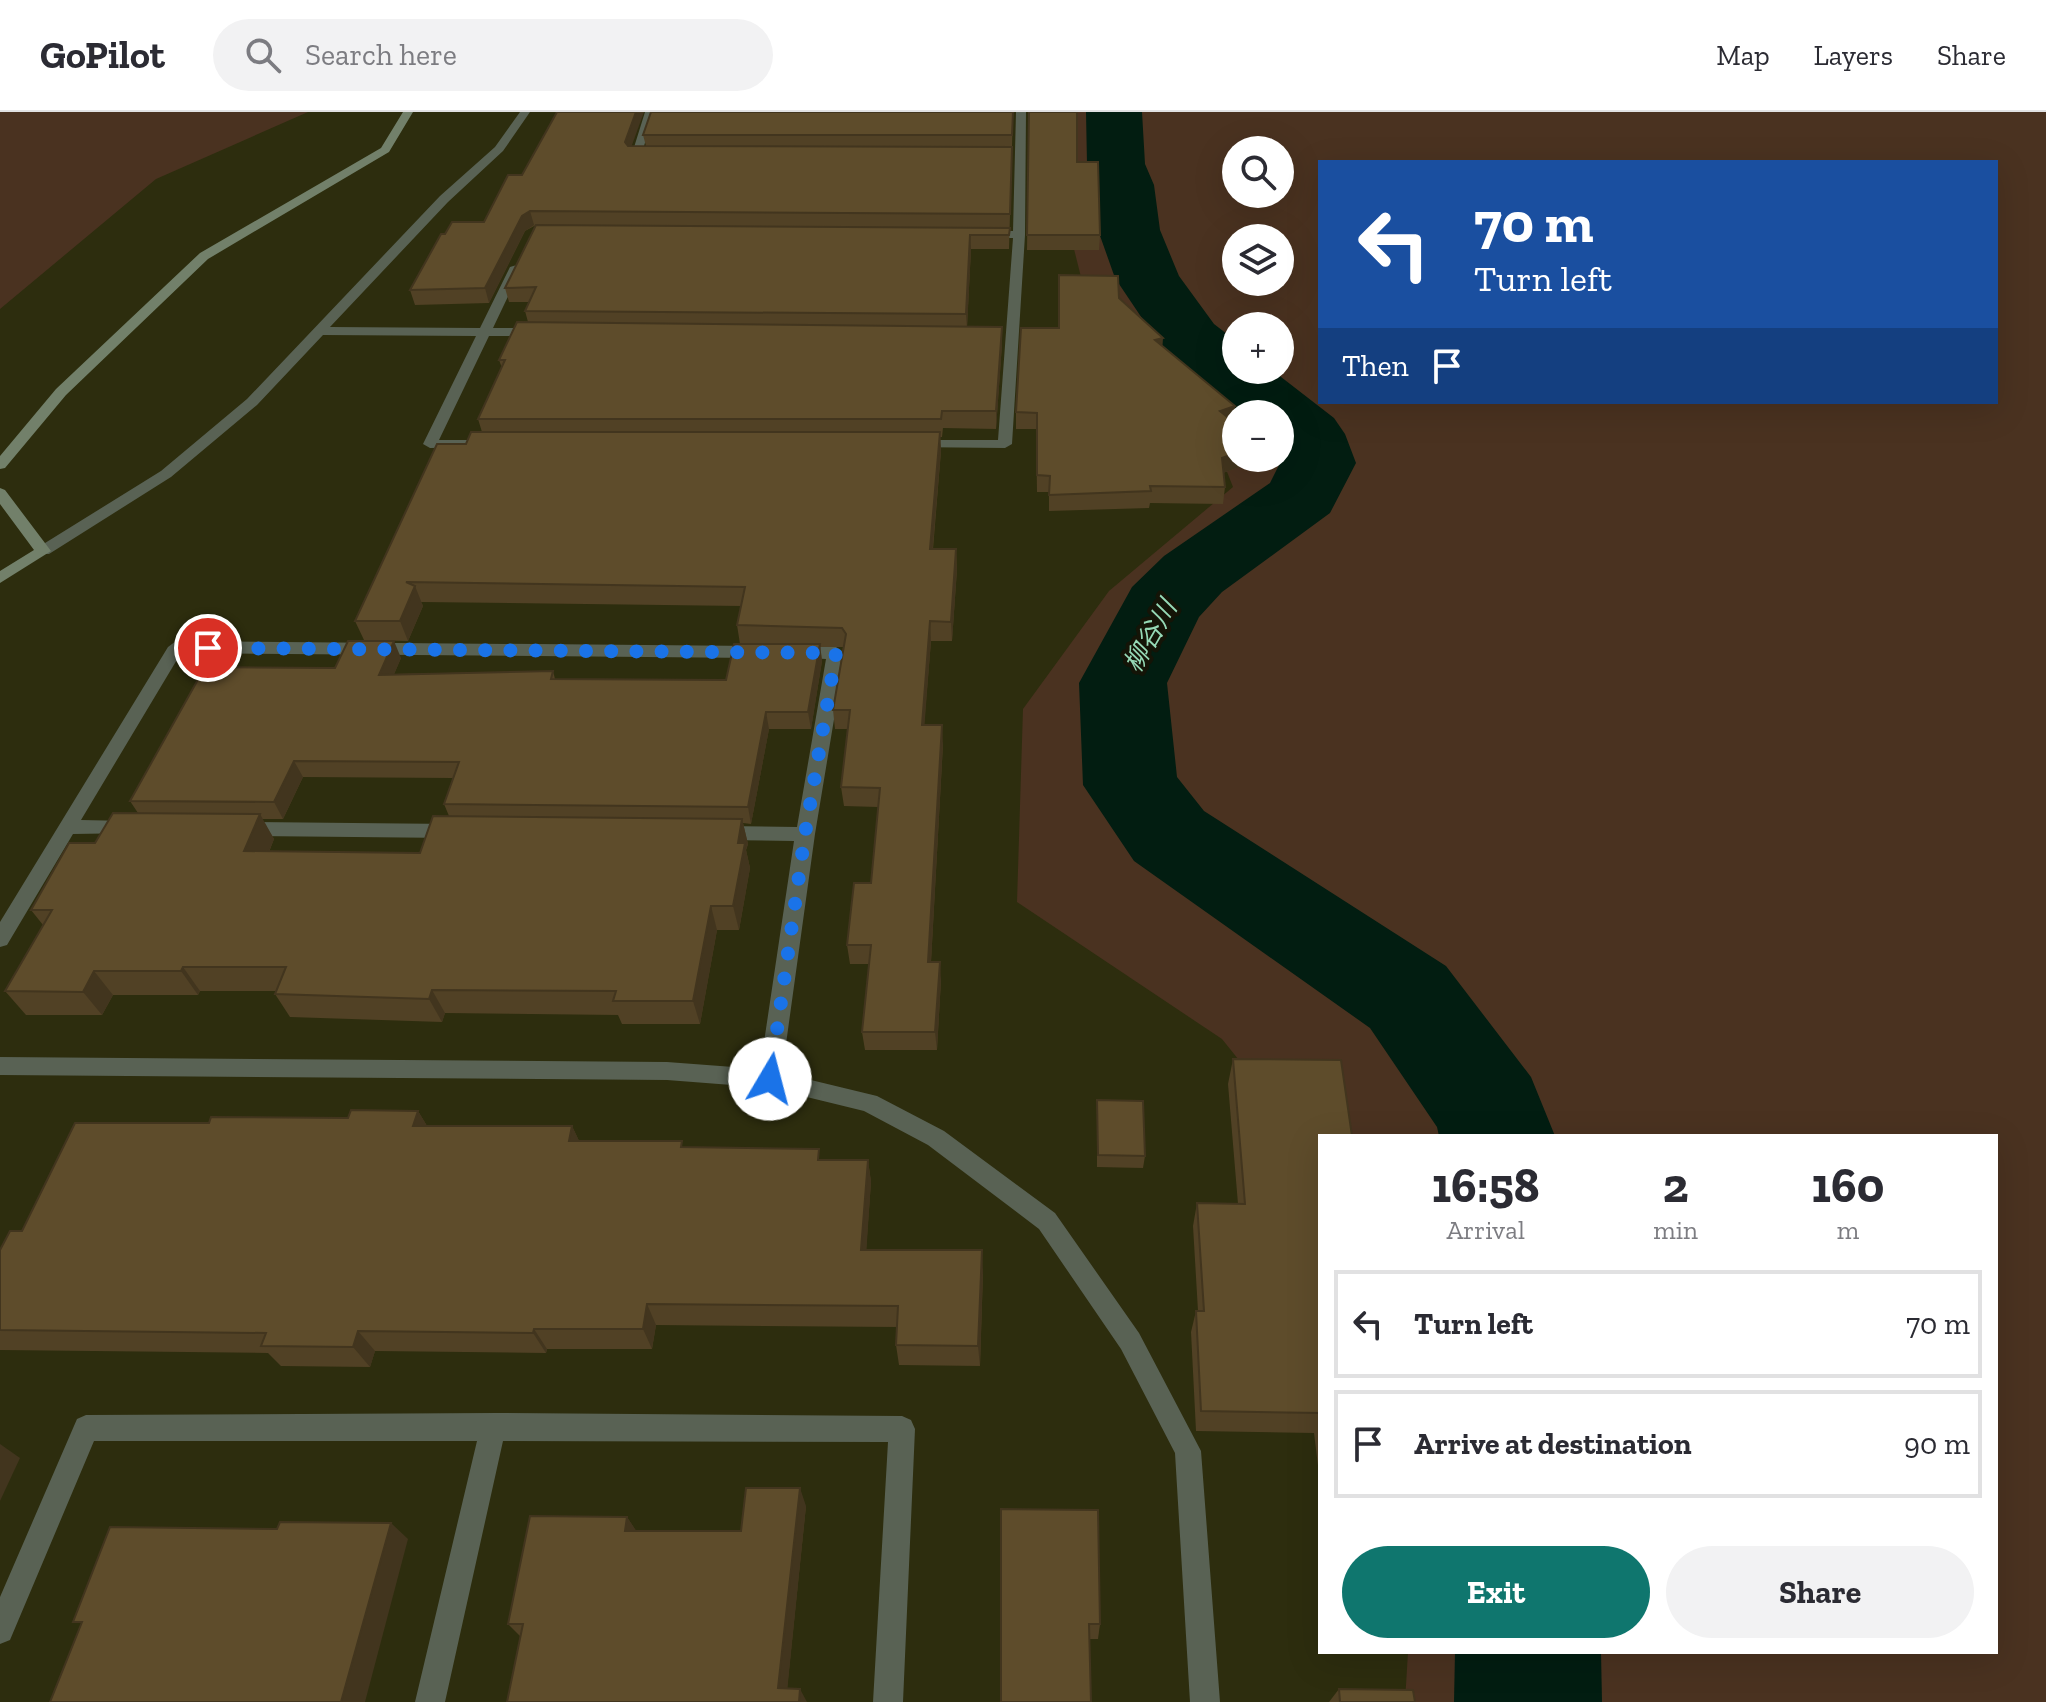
<!DOCTYPE html>
<html lang="en">
<head>
<meta charset="utf-8">
<style>
	:root { --surface:#fff; --page:#f2f2f3; --text:#2b2b33; --muted:#7c7c81; --line:#e1e1e2; --accent:#0f766e }
	body { margin:0; font-family:"Zilla Slab","Noto Sans JP",serif; background:var(--page); color:var(--text); height:100vh; display:flex; flex-direction:column; font-size:30px; white-space:nowrap }
	* { box-sizing:border-box; margin:0 }
	p { font-size:26px; color:var(--muted) }
	.icon { flex:none; width:44px; height:44px; fill:none; stroke:currentColor; stroke-width:2; stroke-linecap:round; stroke-linejoin:round }
	.map { position:relative; flex:1; overflow:hidden }
	.sheet { position:absolute; left:1318px; top:1022px; width:680px; height:520px; display:flex; flex-direction:column; background:var(--surface); border-radius:0px; box-shadow:0 8px 32px #0002 }
	.sheet>* { flex:none }
	.guide { position:absolute; left:1318px; top:48px; width:680px; height:244px; border-radius:0px; box-shadow:0 8px 32px #0002; background:#1a4fa0; color:#fff; overflow:hidden }
	.fabs { position:absolute; left:1222px; top:24px; display:grid; gap:16px }
	.fabs a { display:grid; place-items:center; width:72px; height:72px; border-radius:50%; background:var(--surface); box-shadow:0 8px 32px #0002; font-size:40px }
	.pin { position:absolute; display:grid; place-items:center; width:68px; height:68px; color:#fff; margin:-34px; border:4px solid #fff; border-radius:50%; box-shadow:0 2px 8px #0007 }
	.me { position:absolute; width:88px; margin:-44px; rotate:8deg; stroke-linejoin:round; filter:drop-shadow(0 0 6px #0008) }
	.turn { display:flex; align-items:center; gap:28px; height:168px; padding:0 24px; font-size:36px }
	.turn .icon { width:104px; height:104px; stroke-width:2.5 }
	.turn b { display:block; font-size:56px; line-height:68px }
	.then { display:flex; align-items:center; height:76px; padding:0 24px; background:#0003; gap:16px; font-size:30px }
	.eta { display:flex; justify-content:space-evenly; align-items:center; height:136px; text-align:center }
	.eta b { font-size:48px; font-weight:800; line-height:56px }
	.action { display:flex; gap:16px; margin-top:auto; padding:16px 24px }
	.action a { flex:1; height:92px; border-radius:48px; background:var(--accent); color:#fff; font-size:32px; font-weight:800; line-height:92px; text-align:center }
	.action a+a { background:var(--page); color:var(--text) }
	ul { padding:0; list-style:none }
	li { display:flex; align-items:center; gap:24px; height:108px; margin:0 16px 12px; padding:0 8px; border:4px solid var(--line); border-radius:0px }
	li div { flex:1 }
	li b { display:block; font-size:30px }
	li em { font-style:normal }
	header { display:flex; align-items:center; gap:48px; box-sizing:border-box; height:112px; padding:0 40px; background:var(--surface); border-bottom:2px solid var(--line) }
	header strong { font-size:38px }
	nav { display:flex; gap:44px; margin-inline-start:auto; font-size:28px }
	.search { width:560px; height:72px; background:var(--page); display:flex; align-items:center; gap:20px; box-sizing:border-box; padding:0 28px; border-radius:44px; color:var(--muted); font-size:30px }
	.map>svg:first-child { display:block }
	.green { fill:#4a3220; fill-rule:evenodd }
	.lines { fill:none; stroke-linecap:round; stroke-linejoin:round }
	.river { fill:#021d11; fill-rule:evenodd }
	.street { fill:#596254; fill-rule:evenodd }
	.secondary { fill:#72806a; fill-rule:evenodd }
	.wall { fill:#514125; fill-rule:evenodd }
	.shaded-wall { fill:#42351e }
	.building { fill:#5e4c2b; stroke:#42351e; stroke-width:2 }
	.route { stroke:#1a73e8; stroke-width:14; stroke-dasharray:0 25.2 }
	.labels { text-anchor:middle; stroke-width:8; stroke-linejoin:round; paint-order:stroke }
	.water-label { font-size:26px; font-style:italic; fill:#96d9b6; stroke:#141407 }
</style>
</head>
<body>
<header>
<strong>GoPilot</strong>
<div class="search"><svg class="icon" aria-label="search" viewBox="0 0 24 24"><circle cx="10" cy="10" r="6"/><path d="M15 15l6 6"/></svg>Search here</div>
<nav><a>Map</a><a>Layers</a><a>Share</a></nav>
</header>
<div class="map">
<svg width="2046" height="1590" viewBox="0 0 2046 1590">
	<rect width="100%" height="100%" fill="#2d2d0e"/>
	<!-- green -->
	<g class="green">
		<polygon points="0,0 308,0 156,67 0,197"/>
		<path d="M1066,0H2046V1590H1405L1408,1540H1996V1024H1320V1049L1222,927L1017,790L1023,597L1109,479L1233,375L1211,319L1090,201L1061,85ZM1236,38H1280V82H1236ZM1320,50H1996V290H1320ZM1236,126H1280V170H1236ZM1236,214H1280V258H1236ZM1236,302H1280V346H1236Z"/>
	</g>
	<g class="lines">
		<!-- river -->
		<g class="river">
			<polygon points="1086,0 1142,0 1145,52 1154,73 1160,118 1179,164 1214,212 1236,229 1236,258 1272,258 1334,306 1345,322 1356,351 1330,401 1222,480 1199,505 1167,571 1177,665 1204,699 1446,854 1531,965 1555,1024 1439,1024 1437,1015 1370,916 1134,749 1083,673 1079,571 1132,475 1164,444 1270,371 1280,351 1280,302 1239,302 1166,242 1115,166 1098,118 1094,73 1087,52"/>
			<polygon points="1455,1540 1601,1540 1602,1590 1454,1590"/>
		</g>
		<!-- street -->
		<g class="street">
			<polygon points="520,0 530,0 503,39 448,90 330,215 480,216 510,155 520,152 522,155 493,216 536,216 543,220 536,224 489,224 439,328 493,328 500,332 498,335 430,336 423,332 476,224 323,223 257,293 171,365 49,442 37,442 37,436 161,359 247,287 440,84 495,35"/>
			<polygon points="645,0 655,0 642,40 658,43 652,46 631,45"/>
			<polygon points="1016,0 1026,0 1025,123 1012,332 1005,336 908,335 906,332 913,328 998,328 1013,126 983,126 977,122 983,118 1013,119"/>
			<polygon points="176,529 756,534 765,540 756,546 181,541 81,708 129,709 139,716 136,721 73,722 7,833 0,835 0,810 168,535"/>
			<polygon points="796,535 836,535 845,541 815,722 782,961 877,984 944,1019 1055,1101 1139,1221 1201,1339 1220,1590 1190,1590 1175,1341 1121,1237 1039,1117 928,1033 864,999 770,976 667,968 0,963 0,945 667,950 760,957 794,729 721,728 711,721 721,714 797,715 826,547 790,545 790,537"/>
			<polygon points="241,710 453,712 463,719 453,726 241,724 231,717"/>
			<polygon points="494,1301 902,1304 911,1308 915,1317 903,1590 873,1590 888,1330 503,1329 445,1590 415,1590 477,1329 94,1329 10,1528 0,1532 0,1485 77,1307 86,1303"/>
		</g>
		<!-- secondary -->
		<g class="secondary">
			<polygon points="403,0 413,0 389,40 208,147 66,283 5,356 0,357 0,344 56,277 200,141 381,36"/>
			<polygon points="0,376 5,378 51,439 0,471 0,459 34,438 0,392"/>
		</g>
	</g>
	<!-- wall -->
	<g class="wall">
		<path d="M1013,0L1009,137H971L967,215L1002,232L996,317L943,316L942,325H940L941,339L933,437H956L957,457L952,529H931L924,613L943,632L931,850L941,868L937,938H865L862,920L869,852H850L847,833L871,771L878,695L844,694L841,675L848,617H835L833,598L843,535H820L822,549L811,617H769L751,712L743,711L748,732L746,738L750,756L739,818H717L700,912H622L618,903L445,901L442,910L290,905L275,882L276,879H200L198,883H113L102,903H26L5,879L43,813L31,798L138,701L130,689L335,556L401,546L394,562L553,559L555,567L726,568L740,532L737,513L741,494L421,490L423,494L408,529L364,528L355,509L466,332L482,320L478,307L502,256L499,248L528,210L525,199L529,190H509L505,176L536,113L525,119L489,191L415,193L410,178L445,122L484,110L522,63L632,34H646L643,23ZM303,665L453,666L444,692L449,704L420,741L269,740L274,727L262,707H283Z"/>
		<polygon points="1029,0 1077,50 1100,123 1099,138 1027,138"/>
		<polygon points="1119,186 1162,234 1235,294 1233,310 1259,348 1223,361 1225,375 1223,392 1150,391 1149,396 1049,399 1049,380 1037,380 1036,317 1016,317 1016,300 1059,216"/>
		<polygon points="1233,947 1320,1024 1320,1370 1314,1321 1196,1319 1191,1220 1196,1199 1198,1199 1193,1114 1197,1091 1238,1092 1228,972"/>
		<polygon points="1097,988 1145,1044 1143,1056 1097,1055"/>
		<polygon points="418,999 427,1014 572,1014 579,1029 685,1035 822,1048 868,1048 871,1070 866,1138 983,1160 980,1254 899,1253 896,1233 897,1215 656,1213 652,1237 547,1237 546,1241 375,1239 370,1255 281,1254 268,1241 0,1238 0,1138 22,1119 209,1011 348,1006"/>
		<polygon points="806,1394 787,1577 521,1525 508,1512 627,1405 636,1419 741,1419"/>
		<polygon points="1001,1397 1100,1512 1098,1527 1090,1527"/>
		<polygon points="1339,1577 1415,1590 1329,1590"/>
	</g>
	<!-- shaded-wall -->
	<g class="shaded-wall">
		<polygon points="636,0 644,0 628,44 625,30"/>
		<polygon points="530,99 534,113 525,119 489,191 485,176 522,104"/>
		<polygon points="970,123 971,137 967,217 966,202"/>
		<polygon points="1002,215 1002,232 996,317 996,299"/>
		<polygon points="1163,226 1162,242 1155,228"/>
		<polygon points="1235,294 1233,310 1220,299"/>
		<polygon points="940,320 941,339 931,456 930,437"/>
		<polygon points="1236,341 1236,346 1259,346 1259,348 1220,362 1222,346"/>
		<polygon points="956,437 957,457 952,529 951,510"/>
		<polygon points="415,474 423,494 408,529 400,509"/>
		<polygon points="930,509 931,529 923,632 922,613"/>
		<polygon points="394,529 401,546 387,579 379,563"/>
		<polygon points="820,532 822,549 811,617 808,600"/>
		<polygon points="766,600 769,617 751,712 748,695"/>
		<polygon points="942,613 943,632 930,868 928,850"/>
		<polygon points="294,649 303,665 283,707 274,690"/>
		<polygon points="260,702 274,727 259,764 244,739"/>
		<polygon points="742,707 748,732 746,738 750,756 739,818 733,794 738,731"/>
		<polygon points="711,794 717,818 700,912 693,889"/>
		<polygon points="940,850 941,868 937,938 935,920"/>
		<polygon points="183,855 200,879 198,883 181,859"/>
		<polygon points="94,859 113,883 102,903 83,880"/>
		<polygon points="432,878 445,901 442,910 429,887"/>
		<polygon points="418,999 432,1022 413,1014"/>
		<polygon points="572,1014 583,1037 569,1029"/>
		<polygon points="868,1048 871,1070 865,1160 861,1138"/>
		<polygon points="982,1138 983,1160 980,1254 978,1234"/>
		<polygon points="647,1192 656,1213 652,1237 643,1217"/>
		<polygon points="534,1217 547,1237 546,1241 533,1221"/>
		<polygon points="358,1219 375,1239 370,1255 353,1235"/>
		<polygon points="0,1332 20,1346 0,1389"/>
		<polygon points="800,1376 806,1394 786,1590 778,1576"/>
		<polygon points="627,1405 639,1423 625,1419"/>
		<polygon points="391,1411 408,1427 365,1590 341,1590"/>
		<polygon points="800,1577 807,1590 799,1590"/>
	</g>
	<!-- building -->
	<g class="building">
		<polygon points="557,0 636,0 625,30 628,34 1012,35 1010,102 530,99 522,104 485,176 410,178 441,122 445,122 452,110 484,110 508,63 522,63"/>
		<polygon points="651,0 1013,0 1012,23 643,23"/>
		<polygon points="1029,0 1077,0 1077,50 1098,50 1100,123 1027,123"/>
		<polygon points="536,113 1010,116 1009,123 970,123 966,202 525,199 536,175 505,176"/>
		<polygon points="1059,163 1118,164 1119,186 1163,226 1155,228 1235,294 1220,299 1236,312 1236,341 1222,346 1225,375 1150,374 1151,379 1049,383 1050,364 1037,363 1037,301 1016,300 1021,216 1059,216"/>
		<polygon points="517,210 1002,215 996,299 942,299 941,307 478,307 505,248 499,248"/>
		<polygon points="471,320 940,320 930,437 956,437 951,510 930,509 922,613 942,613 928,850 940,850 935,920 862,920 871,833 847,833 854,771 871,771 880,676 841,675 850,598 833,598 846,522 842,516 737,513 745,475 406,470 415,474 400,509 355,509 437,332 466,332"/>
		<polygon points="348,529 394,529 379,563 553,559 551,567 726,568 734,532 820,532 808,600 766,600 748,695 444,692 459,650 294,649 274,690 130,689 205,555 335,556"/>
		<polygon points="113,701 260,702 244,739 420,741 433,704 742,707 738,731 745,731 733,794 711,794 693,889 613,889 616,879 432,878 429,887 275,882 286,855 183,855 181,859 94,859 83,880 5,879 52,798 31,798 69,731 95,731"/>
		<polygon points="1233,947 1341,948 1352,1024 1320,1024 1320,1301 1201,1299 1196,1199 1204,1199 1197,1091 1245,1092"/>
		<polygon points="1097,988 1143,989 1145,1044 1098,1043"/>
		<polygon points="351,998 418,999 413,1014 572,1014 569,1029 682,1029 681,1035 819,1037 818,1048 868,1048 861,1138 982,1138 978,1234 896,1233 898,1194 647,1192 643,1217 534,1217 533,1221 358,1219 353,1235 261,1234 266,1221 0,1218 0,1138 10,1119 22,1119 75,1011 209,1011 211,1005 348,1006"/>
		<polygon points="746,1376 800,1376 778,1576 800,1577 799,1590 507,1590 523,1512 508,1512 530,1404 627,1405 625,1419 741,1419"/>
		<polygon points="1001,1397 1098,1398 1100,1512 1089,1512 1091,1590 1001,1590"/>
		<polygon points="280,1410 391,1411 341,1590 50,1590 82,1510 73,1510 110,1415 277,1417"/>
		<polygon points="1339,1577 1413,1578 1415,1590 1340,1590"/>
	</g>
	<g class="lines">
		<!-- route -->
		<polyline class="route" points="208,536 836,541 805,722 770,967"/>
	</g>
	<g class="labels">
		<!-- water labels -->
		<g class="water-label">
			<text transform="translate(1150 524) rotate(-60)" y="9">柳谷川</text>
		</g>
	</g>
</svg>
<div class="fabs">
<a><svg class="icon" aria-label="search" viewBox="0 0 24 24"><circle cx="10" cy="10" r="6"/><path d="M15 15l6 6"/></svg></a>
<a><svg class="icon" aria-label="layers" viewBox="0 0 24 24"><path d="M12 4l9 5-9 5-9-5zM3 14l9 5 9-5"/></svg></a>
<a>+</a>
<a>−</a>
</div>
<div class="pin" style="left:208px;top:536px;background:#d93025"><svg class="icon" aria-label="arrive" viewBox="0 0 24 24"><path d="M6 21V4h12l-3 4 3 4H6"/></svg></div>
<svg class="me" style="left:770px;top:967px" viewBox="-20 -20 40 40"><circle r="19" fill="#fff"/><path d="M0-13L10 11 0 6-10 11z" fill="#1a73e8"/></svg>
<div class="guide">
<div class="turn"><svg class="icon" aria-label="left" viewBox="0 0 24 24"><path d="M17 20v-9H6M10 6l-5 5 5 5"/></svg><div><b>70 m</b>Turn left</div></div>
<div class="then">Then<svg class="icon" aria-label="arrive" viewBox="0 0 24 24"><path d="M6 21V4h12l-3 4 3 4H6"/></svg></div>
</div>
<section class="sheet">
<div class="eta">
<div><b>16:58</b><p>Arrival</p></div>
<div><b>2</b><p>min</p></div>
<div><b>160</b><p>m</p></div>
</div>
<ul>
<li><svg class="icon" aria-label="left" viewBox="0 0 24 24"><path d="M17 20v-9H6M10 6l-5 5 5 5"/></svg><div><b>Turn left</b></div><em>70 m</em></li>
<li><svg class="icon" aria-label="arrive" viewBox="0 0 24 24"><path d="M6 21V4h12l-3 4 3 4H6"/></svg><div><b>Arrive at destination</b></div><em>90 m</em></li>
</ul>
<div class="action"><a>Exit</a><a>Share</a></div>
</section>
</div>
</body>
</html>
